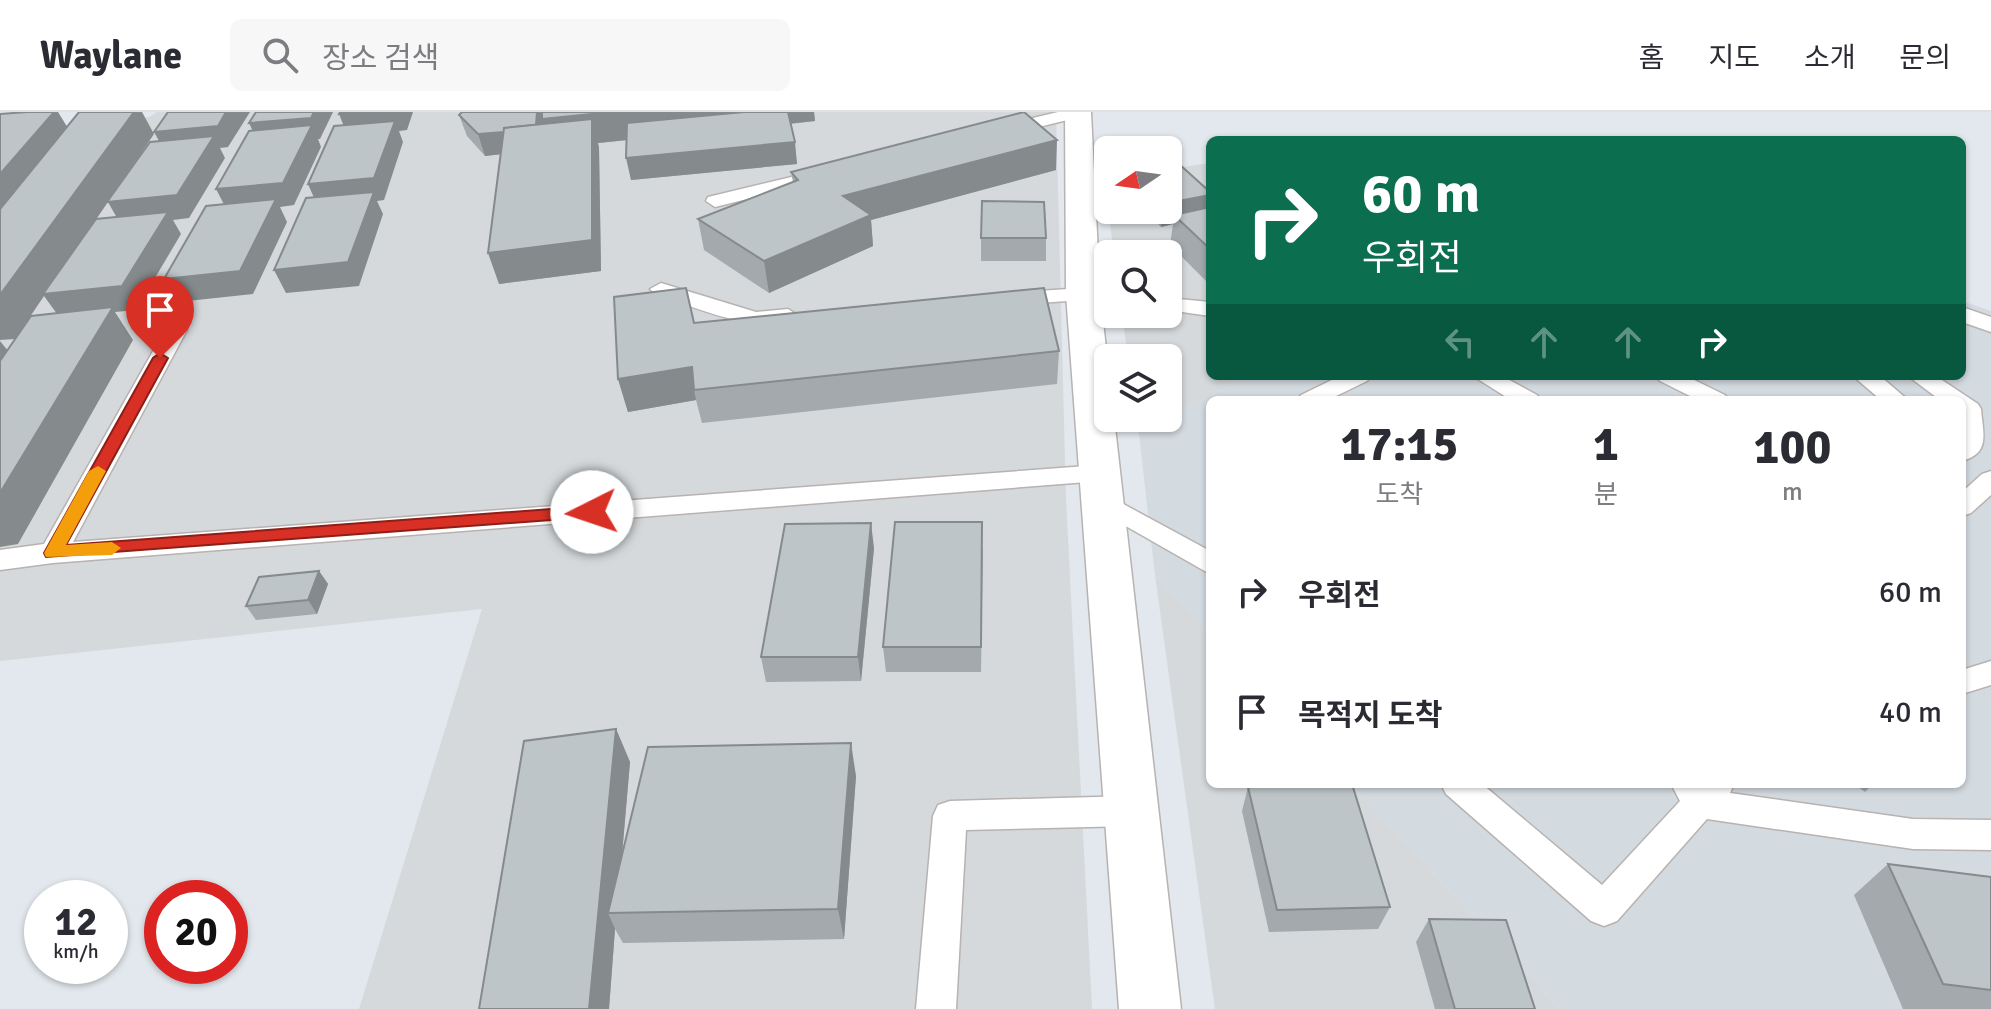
<!DOCTYPE html>
<html lang="ko">
<head>
<meta charset="utf-8">
<style>
	:root { --surface:#fff; --page:#f7f7f7; --text:#2b2b33; --muted:#7c7c81; --line:#e1e1e2 }
	body { margin:0; font-family:Signika,"Noto Sans KR",sans-serif; background:var(--page); color:var(--text); height:100vh; display:flex; flex-direction:column; font-size:30px; white-space:nowrap }
	* { box-sizing:border-box; margin:0 }
	p { font-size:26px; color:var(--muted) }
	.icon { flex:none; width:44px; height:44px; fill:none; stroke:currentColor; stroke-width:2; stroke-linecap:round; stroke-linejoin:round }
	.map { position:relative; flex:1; overflow:hidden }
	.details { position:absolute; left:1206px; top:284px; width:760px; height:392px; display:flex; flex-direction:column; background:var(--surface); border-radius:12px; box-shadow:0 2px 6px #0004 }
	.details>* { flex:none }
	.top-card { position:absolute; left:1206px; top:24px; width:760px; height:244px; border-radius:12px; box-shadow:0 2px 6px #0004; background:#0b6e4f; color:#fff; overflow:hidden }
	.needle { width:52px; rotate:257deg }
	.fabs { position:absolute; left:1094px; top:24px; display:grid; gap:16px }
	.fabs a { display:grid; place-items:center; width:88px; height:88px; border-radius:12px; background:var(--surface); box-shadow:0 2px 6px #0004; font-size:40px }
	.speed { position:absolute; left:24px; top:768px; display:flex; gap:16px; font-size:40px; font-weight:700; text-align:center }
	.speed>* { display:grid; place-content:center; width:104px; height:104px; border-radius:50%; background:var(--surface); box-shadow:0 2px 6px #0004; line-height:1 }
	.speed small { font-size:20px; font-weight:400 }
	.speed .limit { border:12px solid #d22; background:#fff; color:#111 }
	.pin { position:absolute; display:grid; place-items:center; width:68px; height:68px; color:#fff; margin:-82px -34px; border-radius:50% 50% 50% 0; rotate:-45deg; box-shadow:0 0 8px #0007 }
	.pin .icon { rotate:45deg }
	.me { position:absolute; width:88px; margin:-44px; rotate:266deg; stroke-linejoin:round; filter:drop-shadow(0 0 6px #0008) }
	.turn { display:flex; align-items:center; gap:28px; height:168px; padding:0 24px; font-size:36px }
	.turn .icon { width:104px; height:104px; stroke-width:2.5 }
	.turn b { display:block; font-size:56px; line-height:68px }
	.lanes { display:flex; align-items:center; height:76px; padding:0 24px; background:#0003; justify-content:center; gap:40px; direction:ltr }
	.lanes .off { opacity:.35 }
	.eta { display:flex; justify-content:space-evenly; align-items:center; height:136px; text-align:center }
	.eta b { font-size:48px; font-weight:700; line-height:56px }
	ul { padding:0; list-style:none }
	li { display:flex; align-items:center; gap:24px; height:120px; padding:0 24px }
	li div { flex:1 }
	li b { display:block; font-size:30px }
	li em { font-style:normal }
	header { display:flex; align-items:center; gap:48px; box-sizing:border-box; height:112px; padding:0 40px; background:var(--surface); border-bottom:2px solid var(--line) }
	header strong { font-size:38px }
	nav { display:flex; gap:44px; margin-inline-start:auto; font-size:28px }
	.search { width:560px; height:72px; background:var(--page); display:flex; align-items:center; gap:20px; box-sizing:border-box; padding:0 28px; border-radius:12px; color:var(--muted); font-size:30px }
	.map>svg:first-child { display:block }
	.industrial { fill:#d5d9dc }
	.education { fill:#d3dae0 }
	.lines { fill:none; stroke-linecap:round; stroke-linejoin:round }
	.service-casing { stroke:#b8b2b0; stroke-width:3 }
	.tertiary-casing { stroke:#b8b2b0; stroke-width:3 }
	.service { fill:#fff; fill-rule:evenodd }
	.tertiary { fill:#fff; fill-rule:evenodd }
	.wall { fill:#a3a9ac }
	.shaded-wall { fill:#858a8c; fill-rule:evenodd }
	.building { fill:#bec5c8; stroke:#858a8c; stroke-width:2 }
	.route { fill:#d93025; stroke:#8d1f18; stroke-width:2 }
	.slow { fill:#f59e0b }
</style>
</head>
<body>
<header>
<strong>Waylane</strong>
<div class="search"><svg class="icon" aria-label="search" viewBox="0 0 24 24"><circle cx="10" cy="10" r="6"/><path d="M15 15l6 6"/></svg>장소 검색</div>
<nav><a>홈</a><a>지도</a><a>소개</a><a>문의</a></nav>
</header>
<div class="map">
<svg width="1991" height="897" viewBox="0 0 1991 897">
	<rect width="100%" height="100%" fill="#e2e8ed"/>
	<!-- industrial -->
	<g class="industrial">
		<polygon points="157,0 1056,0 1066,387 1092,897 359,897 482,497 0,549 0,20 92,16 149,5"/>
		<polygon points="1210,51 1210,264 1247,264 1139,322 1136,306 1168,306 1168,246 1128,246 1122,202 1168,202 1168,142 1114,142 1104,66 1108,65 1108,98 1168,98 1168,57"/>
		<polygon points="1155,463 1210,522 1210,672 1350,672 1560,897 1215,897"/>
	</g>
	<!-- education -->
	<polygon class="education" points="1962,189 1991,199 1991,897 1560,897 1350,672 1962,672 1962,288 1210,288 1210,522 1155,463 1139,322 1247,264 1962,264"/>
	<g class="lines">
		<!-- service casing -->
		<g class="service-casing">
			<g id="service">
				<polygon points="1058,0 1086,0 1084,4 1001,24 992,19 995,15"/>
				<polygon points="829,56 838,61 835,65 715,95 706,89 708,85"/>
				<path d="M661,171L756,200L788,197L799,204C777,231 682,191 654,181L650,177Z"/>
				<polygon points="1083,176 1108,179 1108,191 1083,188 1009,193 998,187 1009,181"/>
				<polygon points="1168,186 1210,190 1210,204 1168,198"/>
				<polygon points="1962,195 1991,205 1991,220 1962,210"/>
				<polygon points="176,211 187,218 73,430 1100,353 1109,355 1113,361 1109,367 1100,369 53,451 0,458 0,438 44,432 165,218"/>
				<polygon points="1340,264 1371,264 1367,269 1328,288 1297,288 1301,283"/>
				<polygon points="1473,264 1502,264 1537,283 1541,288 1511,288"/>
				<polygon points="1656,264 1686,264 1725,283 1729,288 1698,288 1660,269"/>
				<polygon points="1853,264 1880,264 1908,288 1881,288"/>
				<path d="M1908,264H1936L1978,292L1981,297C1983,322 1991,341 1962,349V288H1940Z"/>
				<polygon points="1991,359 1991,383 1971,401 1962,404 1962,380 1982,362"/>
				<polygon points="1103,381 1210,439 1210,462 1094,396 1090,390 1094,384"/>
				<polygon points="1991,549 1991,573 1962,582 1962,558"/>
				<polygon points="1441,672 1482,672 1602,773 1680,689 1671,672 1734,672 1730,681 1913,707 1991,708 1991,738 1913,737 1707,707 1617,809 1604,814 1591,809 1446,682"/>
				<polygon points="1131,684 1143,688 1148,699 1143,710 1131,714 966,718 956,897 916,897 933,704 938,693 950,689"/>
			</g>
		</g>
		<!-- tertiary casing -->
		<g class="tertiary-casing">
			<polygon id="tertiary" points="1065,0 1091,0 1100,182 1108,255 1108,306 1114,306 1181,897 1119,897 1066,182"/>
		</g>
		<!-- service -->
		<use href="#service" class="service"/>
		<!-- tertiary -->
		<use href="#tertiary" class="tertiary"/>
	</g>
	<!-- wall -->
	<g class="wall">
		<polygon points="462,0 814,0 815,9 791,12 797,52 631,68 626,28 598,31 599,36 601,159 499,172 501,42 485,44 467,24 459,3"/>
		<polygon points="1056,58 871,108 873,134 769,181 704,138 698,107 793,70 791,60"/>
		<polygon points="1210,80 1210,173 1170,133 1173,112 1161,115 1145,98 1168,98"/>
		<rect x="981" y="126" width="65" height="23"/>
		<polygon points="694,211 1059,239 1057,272 702,311 696,288 628,300 618,267"/>
		<polygon points="874,436 861,569 766,570 761,545"/>
		<polygon points="983,436 981,560 886,560 883,535"/>
		<polygon points="319,459 328,472 317,502 256,508 246,494"/>
		<polygon points="616,617 630,650 622,742 856,664 844,827 623,831 615,817 609,897 524,629"/>
		<polygon points="1854,672 1873,672 1865,680"/>
		<polygon points="1248,675 1390,795 1378,817 1269,820 1242,699"/>
		<polygon points="1888,752 1991,765 1991,897 1903,897 1854,783"/>
		<polygon points="1429,807 1535,897 1435,897 1416,830"/>
	</g>
	<!-- shaded-wall -->
	<g class="shaded-wall">
		<polygon points="54,0 58,0 74,26 0,116 0,62"/>
		<path d="M134,0H142L154,22L108,90L166,41L154,20L226,0H250L228,35L220,36L225,46L189,106L173,108L181,122L136,198L115,200L133,228L18,432L0,435V381L60,206L44,184L15,227L0,228V183ZM108,90L121,113L45,182Z"/>
		<polygon points="314,0 333,0 320,27 318,27 321,35 294,93 280,95 287,110 253,182 178,190 164,167 228,100 216,77 259,32 249,11"/>
		<polygon points="361,0 413,0 407,18 399,19 403,30 384,88 377,89 383,102 359,174 286,181 274,158 318,95 308,72 347,22 339,2"/>
		<polygon points="537,0 814,0 815,9 598,31 599,36 601,159 499,172 488,141 542,38 485,44 478,22"/>
		<polygon points="1057,28 1056,58 871,108 873,134 769,181 764,149 843,84"/>
		<polygon points="795,30 797,52 631,68 626,46"/>
		<polygon points="1210,83 1210,100 1174,103 1173,112 1161,115 1163,98 1168,98 1168,91"/>
		<polygon points="0,229 9,240 0,253"/>
		<polygon points="692,255 694,278 696,288 628,300 618,267"/>
		<polygon points="871,411 874,436 861,569 858,545"/>
		<polygon points="319,459 328,472 317,502 308,488"/>
		<polygon points="616,617 630,650 617,801 608,801 615,817 609,897 589,897"/>
		<polygon points="851,631 856,664 844,827 838,797"/>
	</g>
	<!-- building -->
	<g class="building">
		<polygon points="27,0 54,0 0,62 0,2"/>
		<polygon points="79,0 134,0 0,183 0,97"/>
		<polygon points="168,0 226,0 218,14 154,20"/>
		<polygon points="256,0 314,0 311,6 249,11"/>
		<polygon points="340,0 361,0 339,2"/>
		<polygon points="462,0 537,0 536,13 504,16 504,20 478,22 459,3"/>
		<polygon points="542,0 612,0 542,7"/>
		<polygon points="744,0 788,0 795,30 626,46 627,11"/>
		<polygon points="1024,0 1057,28 843,84 871,103 764,149 698,107 798,68 791,60"/>
		<polygon points="592,7 592,128 488,141 504,16"/>
		<polygon points="395,9 374,66 308,72 334,14"/>
		<polygon points="312,13 283,71 216,77 249,19"/>
		<polygon points="214,24 177,83 107,90 150,30"/>
		<polygon points="1179,52 1210,80 1210,83 1168,91 1168,54"/>
		<polygon points="374,80 348,150 274,158 306,86"/>
		<polygon points="276,87 240,159 164,167 206,94"/>
		<polygon points="982,89 1044,90 1046,126 981,126"/>
		<polygon points="1210,95 1210,137 1174,103"/>
		<polygon points="168,100 122,174 43,182 96,107"/>
		<polygon points="686,176 694,211 1044,176 1059,239 694,278 692,255 618,267 614,185"/>
		<polygon points="113,195 0,381 0,249 31,204"/>
		<polygon points="895,410 982,410 981,535 883,535"/>
		<polygon points="871,411 858,545 761,545 785,412"/>
		<polygon points="319,459 308,488 246,494 259,465"/>
		<polygon points="616,617 589,897 479,897 524,629"/>
		<polygon points="851,631 838,797 608,801 648,635"/>
		<polygon points="1352,672 1390,795 1277,798 1248,675"/>
		<polygon points="1888,752 1991,765 1991,878 1943,872"/>
		<polygon points="1429,807 1506,808 1535,897 1455,897"/>
	</g>
	<!-- route -->
	<polygon class="route" points="160,241 168,246 66,433 592,394 601,400 592,405 46,445 44,441 153,246"/>
	<!-- slow -->
	<polygon class="slow" points="98,354 106,359 66,433 112,430 121,436 112,443 46,445 44,441 89,359"/>
</svg>
<div class="fabs">
<a><svg class="needle" viewBox="-14 -14 28 28"><path d="M0-13l5 13h-10z" fill="#e53935"/><path d="M0 13l5-13h-10z" fill="#7c7c81"/></svg></a>
<a><svg class="icon" aria-label="search" viewBox="0 0 24 24"><circle cx="10" cy="10" r="6"/><path d="M15 15l6 6"/></svg></a>
<a><svg class="icon" aria-label="layers" viewBox="0 0 24 24"><path d="M12 4l9 5-9 5-9-5zM3 14l9 5 9-5"/></svg></a>
</div>
<div class="speed"><div>12<small>km/h</small></div><div class="limit">20</div></div>
<div class="pin" style="left:160px;top:246px;background:#d93025"><svg class="icon" aria-label="arrive" viewBox="0 0 24 24"><path d="M6 21V4h12l-3 4 3 4H6"/></svg></div>
<svg class="me" style="left:592px;top:400px" viewBox="-20 -20 40 40"><circle r="19" fill="#fff"/><path d="M0-13L10 11 0 6-10 11z" fill="#d93025"/></svg>
<div class="top-card">
<div class="turn"><svg class="icon" aria-label="right" viewBox="0 0 24 24"><path d="M7 20v-9h11M14 6l5 5-5 5"/></svg><div><b>60 m</b>우회전</div></div>
<div class="lanes"><svg class="icon off" aria-label="left" viewBox="0 0 24 24"><path d="M17 20v-9H6M10 6l-5 5 5 5"/></svg><svg class="icon off" aria-label="ahead" viewBox="0 0 24 24"><path d="M12 20V5M6 11l6-6 6 6"/></svg><svg class="icon off" aria-label="ahead" viewBox="0 0 24 24"><path d="M12 20V5M6 11l6-6 6 6"/></svg><svg class="icon" aria-label="right" viewBox="0 0 24 24"><path d="M7 20v-9h11M14 6l5 5-5 5"/></svg></div>
</div>
<section class="details">
<div class="eta">
<div><b>17:15</b><p>도착</p></div>
<div><b>1</b><p>분</p></div>
<div><b>100</b><p>m</p></div>
</div>
<ul>
<li><svg class="icon" aria-label="right" viewBox="0 0 24 24"><path d="M7 20v-9h11M14 6l5 5-5 5"/></svg><div><b>우회전</b></div><em>60 m</em></li>
<li><svg class="icon" aria-label="arrive" viewBox="0 0 24 24"><path d="M6 21V4h12l-3 4 3 4H6"/></svg><div><b>목적지 도착</b></div><em>40 m</em></li>
</ul>
</section>
</div>
</body>
</html>
